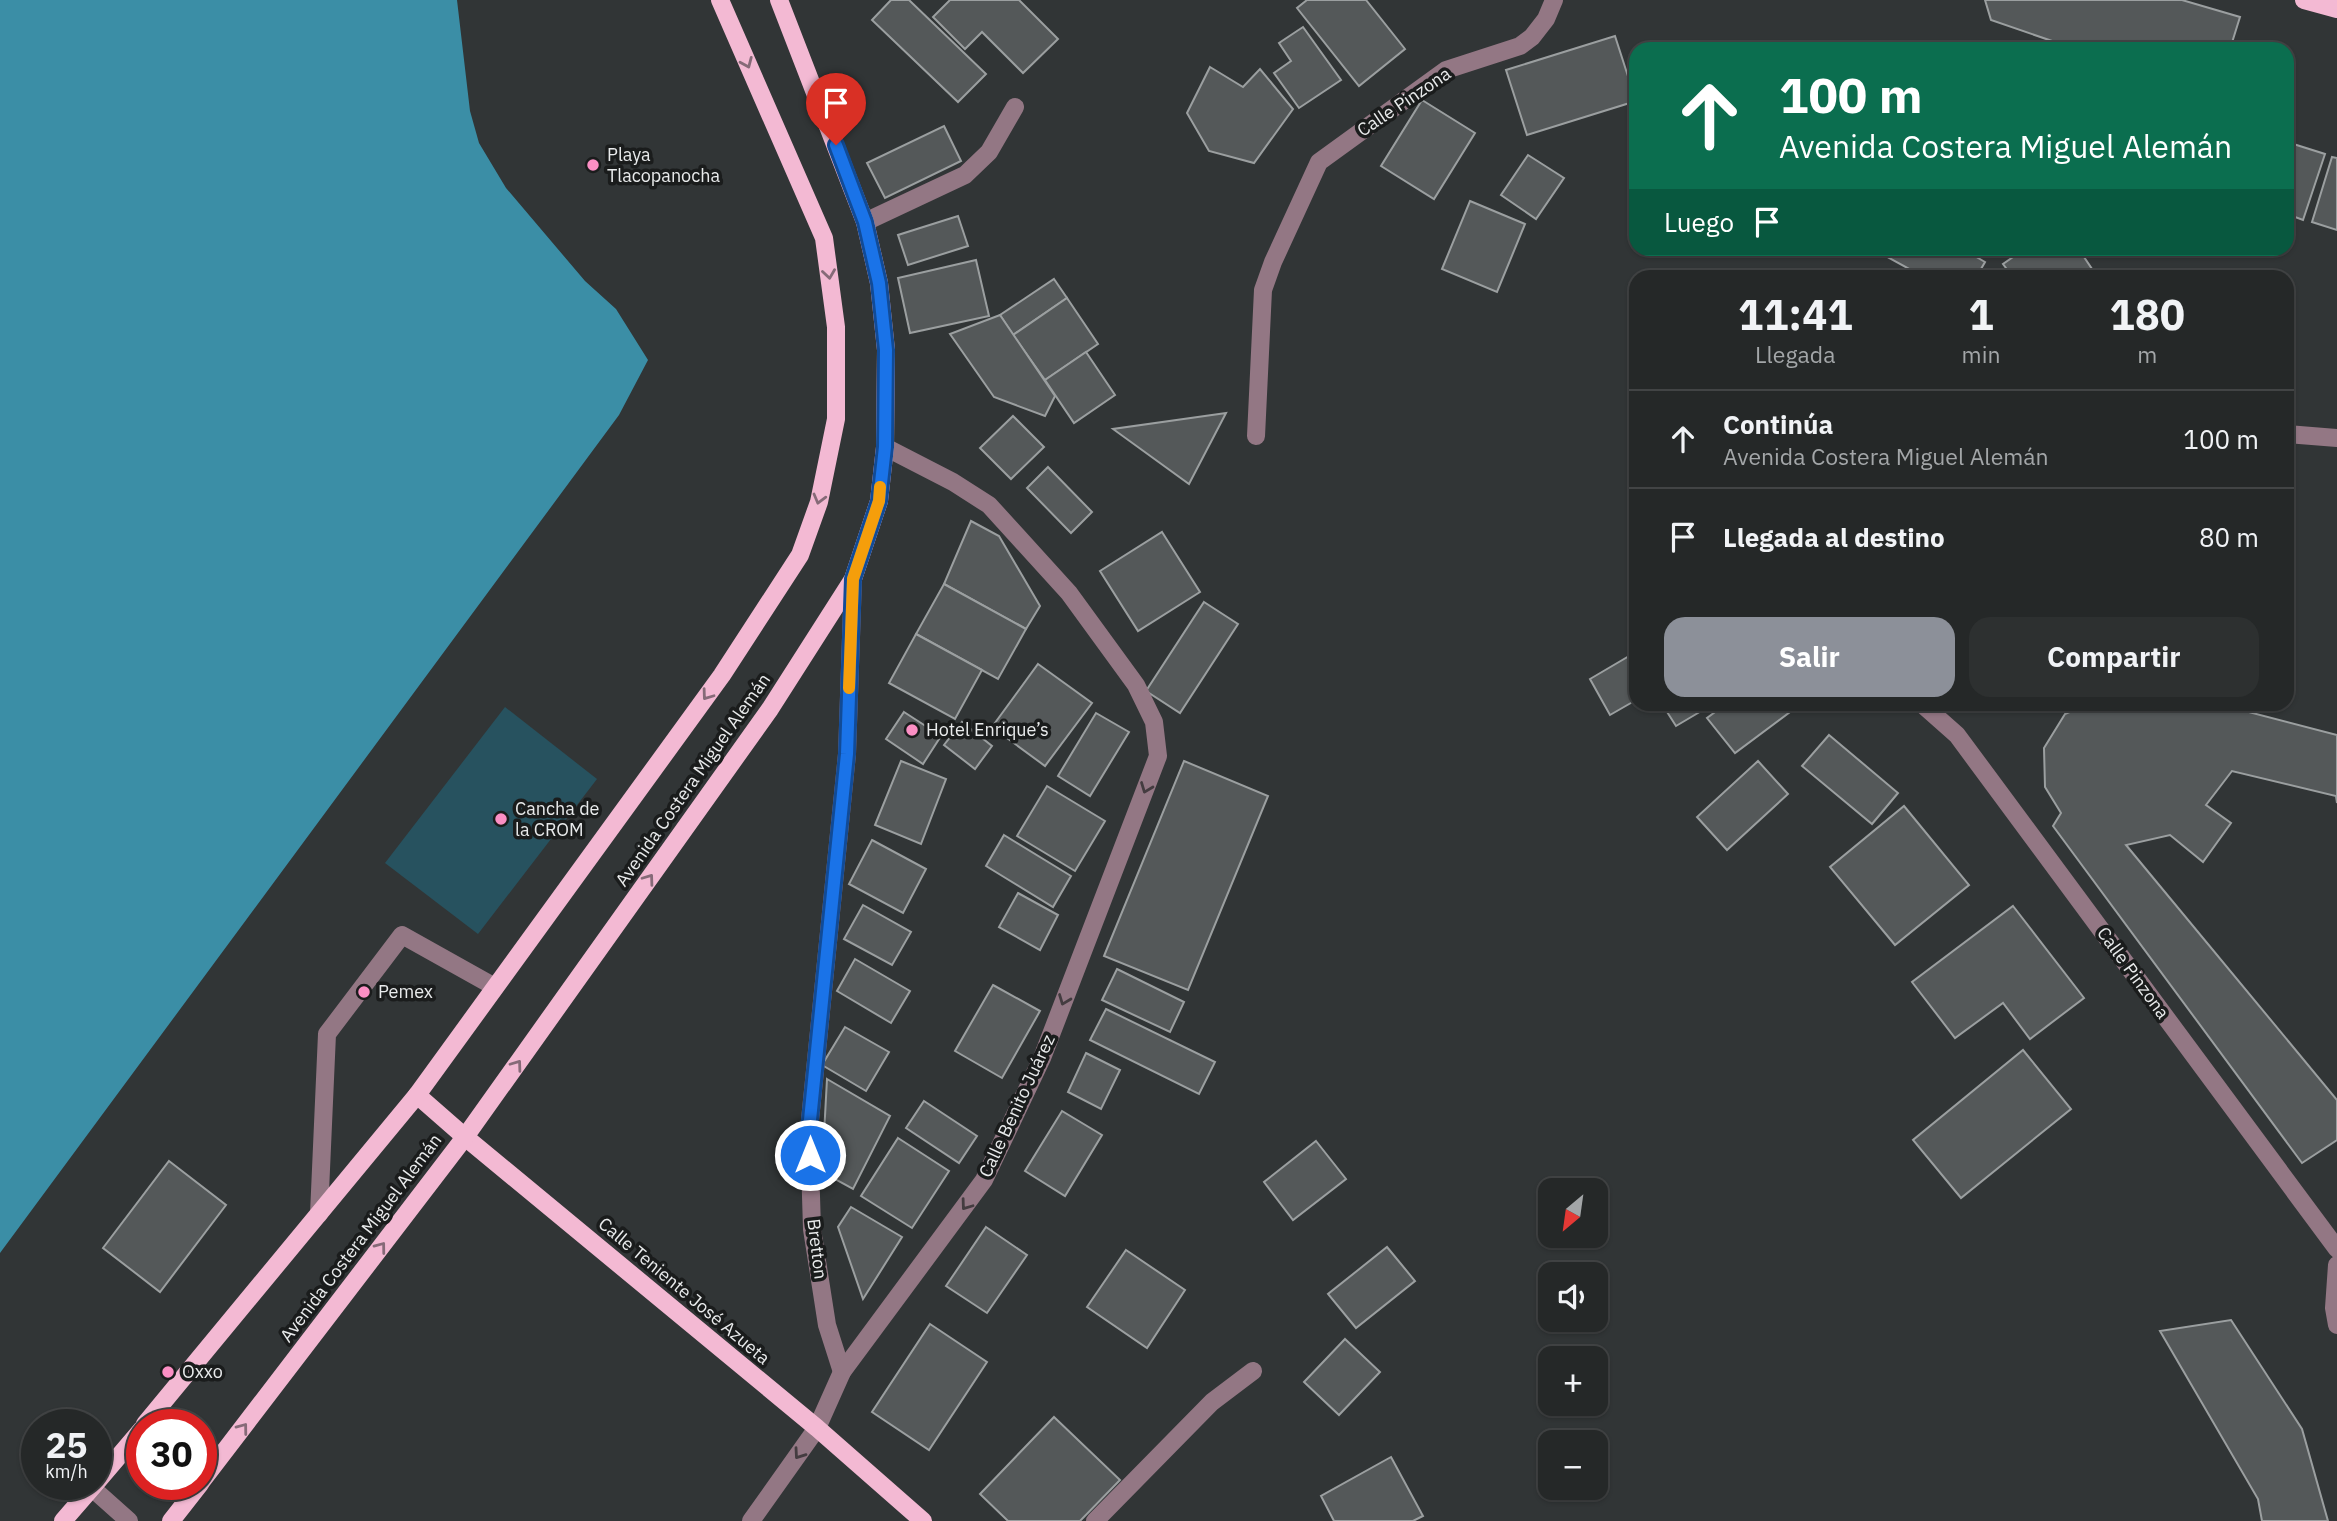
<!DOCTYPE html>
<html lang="es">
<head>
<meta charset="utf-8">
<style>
	:root { --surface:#252828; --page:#2d3030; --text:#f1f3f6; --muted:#a3a6a8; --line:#424445; --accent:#8c9099 }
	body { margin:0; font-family:"IBM Plex Sans",sans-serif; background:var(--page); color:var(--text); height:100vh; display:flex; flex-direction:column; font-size:26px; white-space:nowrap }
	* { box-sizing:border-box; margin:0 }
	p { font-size:23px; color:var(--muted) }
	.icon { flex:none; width:38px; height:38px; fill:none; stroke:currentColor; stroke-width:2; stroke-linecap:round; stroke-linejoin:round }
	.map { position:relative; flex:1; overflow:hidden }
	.panel { position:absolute; left:1629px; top:270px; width:665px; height:441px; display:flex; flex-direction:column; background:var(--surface); border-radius:21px; box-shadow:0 2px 5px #0004,0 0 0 2px var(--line) }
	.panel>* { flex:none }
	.banner { position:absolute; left:1629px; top:42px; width:665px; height:214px; border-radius:21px; box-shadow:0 2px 5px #0004,0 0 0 2px var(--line); background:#0b6e4f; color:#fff; overflow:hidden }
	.needle { width:46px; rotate:209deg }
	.fabs { position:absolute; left:1538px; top:1178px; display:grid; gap:14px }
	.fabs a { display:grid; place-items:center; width:70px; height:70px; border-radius:14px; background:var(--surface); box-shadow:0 2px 5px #0004,0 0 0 2px var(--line); font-size:35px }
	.speed { position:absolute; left:21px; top:1409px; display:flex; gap:14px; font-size:35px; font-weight:700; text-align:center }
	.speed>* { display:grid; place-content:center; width:91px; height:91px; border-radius:50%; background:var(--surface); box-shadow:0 2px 5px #0004,0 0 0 2px var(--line); line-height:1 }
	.speed small { font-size:18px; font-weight:400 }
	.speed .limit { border:10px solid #d22; background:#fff; color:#111 }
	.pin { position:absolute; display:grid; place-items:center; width:60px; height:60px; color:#fff; margin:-72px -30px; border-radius:50% 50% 50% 0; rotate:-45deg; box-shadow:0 0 7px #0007 }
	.pin .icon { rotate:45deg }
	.me { position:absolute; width:77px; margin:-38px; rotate:0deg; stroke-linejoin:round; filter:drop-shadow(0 0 5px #0008) }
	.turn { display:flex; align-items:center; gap:24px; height:147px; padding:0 35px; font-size:32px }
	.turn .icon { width:91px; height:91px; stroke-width:2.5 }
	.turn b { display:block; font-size:49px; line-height:60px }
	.then { display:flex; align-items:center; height:66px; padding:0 35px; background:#0003; gap:14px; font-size:26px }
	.eta { display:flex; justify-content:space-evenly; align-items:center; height:119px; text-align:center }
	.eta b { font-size:42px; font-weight:700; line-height:49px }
	.cta { display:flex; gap:14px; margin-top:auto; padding:14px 35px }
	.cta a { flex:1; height:80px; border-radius:21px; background:var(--accent); color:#fff; font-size:28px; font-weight:700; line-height:80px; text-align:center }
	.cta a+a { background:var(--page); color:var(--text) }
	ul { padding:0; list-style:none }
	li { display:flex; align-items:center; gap:21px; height:98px; padding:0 35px; border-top:2px solid var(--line) }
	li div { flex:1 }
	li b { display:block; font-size:26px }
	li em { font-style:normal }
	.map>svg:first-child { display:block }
	.green { fill:#27525f }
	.water { fill:#3b8ea6 }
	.building { fill:#545859; stroke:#9b9fa0; stroke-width:2 }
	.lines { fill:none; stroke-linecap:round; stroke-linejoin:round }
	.minor { stroke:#937784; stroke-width:18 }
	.major { stroke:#f3b9d3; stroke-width:18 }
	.oneway { stroke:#866a78 }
	.oneway2 { stroke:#443c40 }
	.route-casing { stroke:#114b97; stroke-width:18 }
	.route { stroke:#1a73e8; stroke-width:12 }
	.slow { stroke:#f59e0b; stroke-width:12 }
	.poi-dot { fill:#fb8fc4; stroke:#1a1c1c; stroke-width:2.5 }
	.labels { text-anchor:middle; stroke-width:7; stroke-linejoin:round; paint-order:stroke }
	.street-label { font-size:18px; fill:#e9ebec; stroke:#1a1c1c }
	.poi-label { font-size:18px; fill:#e9ebec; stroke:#1a1c1c; text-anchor:start }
</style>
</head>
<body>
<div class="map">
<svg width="2337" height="1521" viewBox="0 0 2337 1521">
	<rect width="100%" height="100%" fill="#313536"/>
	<!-- green -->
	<polygon class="green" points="505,707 597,779 478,934 385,863"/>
	<!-- water -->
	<polygon class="water" points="0,0 457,0 470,111 479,143 506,188 585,281 616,309 648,360 619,415 0,1253"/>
	<!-- building -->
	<g class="building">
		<polygon points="891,0 909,0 986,74 958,102 872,20"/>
		<polygon points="950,0 1019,0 1058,39 1023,73 982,32 965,49 933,17"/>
		<polygon points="1307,0 1366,0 1405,49 1359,86 1297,8"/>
		<polygon points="1985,0 2182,0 2240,17 2230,49 2050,49 2052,41 1991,20"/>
		<polygon points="1303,27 1341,80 1299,108 1274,73 1291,61 1279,43"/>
		<polygon points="1615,36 1636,101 1527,135 1506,70"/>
		<polygon points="1210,67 1243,87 1260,69 1293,109 1254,163 1209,151 1187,113"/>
		<polygon points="1422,100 1475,133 1434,199 1381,166"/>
		<polygon points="944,126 961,161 885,198 867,163"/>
		<polygon points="2287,142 2325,154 2303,220 2287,214"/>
		<polygon points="1528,155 1564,178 1536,219 1501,195"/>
		<polygon points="2332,157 2337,158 2337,230 2312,222"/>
		<polygon points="1470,201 1525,224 1497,292 1442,269"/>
		<polygon points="958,216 968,246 908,265 898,235"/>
		<polygon points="1871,248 1961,248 1985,262 1977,276 1922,276"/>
		<polygon points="2026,248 2078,248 2094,272 2087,276 2012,276 2003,264"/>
		<polygon points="976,260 989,316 910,333 898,278"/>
		<polygon points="1054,279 1067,298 1013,335 1000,315"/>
		<polygon points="1067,298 1098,344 1045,380 1013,335"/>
		<polygon points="1000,315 1055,396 1045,416 994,397 950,334"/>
		<polygon points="1086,352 1115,395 1074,423 1045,380"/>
		<polygon points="1226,413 1189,484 1113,429"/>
		<polygon points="1013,416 1044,447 1011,479 980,448"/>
		<polygon points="1048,467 1092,512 1071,533 1027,488"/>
		<polygon points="971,521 999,536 1040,606 1026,629 944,584"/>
		<polygon points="1162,532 1200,592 1138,631 1100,571"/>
		<polygon points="944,584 1026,629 998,679 916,634"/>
		<polygon points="1204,602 1238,624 1180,713 1146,691"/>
		<polygon points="916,634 982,670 955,719 889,683"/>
		<polygon points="1636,652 1636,700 1610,715 1590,679"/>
		<polygon points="1038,664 1092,703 1045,766 992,727"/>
		<polygon points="1662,704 1699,704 1703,710 1676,726"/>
		<polygon points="1726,704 1784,704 1790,712 1735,753 1707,718"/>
		<polygon points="2088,704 2218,704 2337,735 2337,803 2336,796 2232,771 2206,805 2231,823 2203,862 2170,835 2126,845 2337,1100 2337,1140 2302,1163 2053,826 2061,813 2045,787 2044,748 2065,714"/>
		<polygon points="904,712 941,736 923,764 886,739"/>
		<polygon points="1096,713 1129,732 1090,796 1058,776"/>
		<polygon points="962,722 992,746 975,769 944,745"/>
		<polygon points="1829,735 1898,793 1872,824 1802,766"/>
		<polygon points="901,761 946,779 921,844 875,825"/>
		<polygon points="1184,761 1268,796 1188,990 1104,956"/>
		<polygon points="1758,761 1788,794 1727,850 1697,817"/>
		<polygon points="1047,786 1105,821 1075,871 1017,836"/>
		<polygon points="1904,806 1969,885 1895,945 1830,867"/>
		<polygon points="1004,835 1071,876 1053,907 986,866"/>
		<polygon points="872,840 926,869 903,913 849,884"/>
		<polygon points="1018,893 1058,915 1040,950 999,927"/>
		<polygon points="863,905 911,932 892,965 844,939"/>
		<polygon points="2013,906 2084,998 2030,1039 2003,1003 1955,1038 1912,982"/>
		<polygon points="855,959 910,991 891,1023 837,991"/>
		<polygon points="1117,969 1184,1002 1170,1032 1102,1000"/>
		<polygon points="993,985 1040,1011 1002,1078 955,1051"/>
		<polygon points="1106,1009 1215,1062 1199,1094 1090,1040"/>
		<polygon points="845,1027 889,1052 866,1091 822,1065"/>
		<polygon points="2023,1050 2071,1109 1961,1198 1913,1140"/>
		<polygon points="1086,1053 1120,1070 1101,1109 1068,1092"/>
		<polygon points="827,1079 890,1116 853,1189 822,1172"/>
		<polygon points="924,1101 977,1136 959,1163 906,1128"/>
		<polygon points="1062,1111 1102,1135 1065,1196 1025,1171"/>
		<polygon points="898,1138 949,1171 912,1228 861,1196"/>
		<polygon points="1316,1141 1346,1179 1293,1220 1264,1182"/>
		<polygon points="169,1161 226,1205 160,1292 103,1248"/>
		<polygon points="851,1207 902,1237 863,1299 838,1227"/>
		<polygon points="986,1227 1027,1255 987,1313 946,1286"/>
		<polygon points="1387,1247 1415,1281 1356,1328 1328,1294"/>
		<polygon points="1126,1250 1185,1290 1147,1348 1087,1307"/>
		<polygon points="2231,1320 2302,1429 2328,1521 2262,1521 2258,1499 2160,1331"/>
		<polygon points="930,1324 987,1362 929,1450 872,1412"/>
		<polygon points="1345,1339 1380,1372 1339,1415 1304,1382"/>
		<polygon points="1054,1417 1120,1480 1080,1521 1008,1521 980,1494"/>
		<polygon points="1391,1457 1423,1516 1413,1521 1334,1521 1321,1496"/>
	</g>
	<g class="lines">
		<!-- minor -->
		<g class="minor">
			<polyline points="865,222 965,175 989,152 1015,107"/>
			<polyline points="2287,434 2337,438"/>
			<polyline points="1256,436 1263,290 1273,262 1319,162 1446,70 1520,46 1532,37 1546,19 1554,0"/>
			<polyline points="1922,704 1957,735 2337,1249"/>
			<polyline points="319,1214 327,1034 402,935 495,987"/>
			<polyline points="2337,1265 2334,1308 2337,1325"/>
			<polyline points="842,1372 827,1325 812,1229 809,1130 847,754 853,579"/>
			<polyline points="92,1488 129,1521"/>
			<polyline points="751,1521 817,1428 842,1372 984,1180 1042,1058 1158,756 1154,722 1136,685 1069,593 989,505 953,482 885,447"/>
			<polyline points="1095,1521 1212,1402 1253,1371"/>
		</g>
		<!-- major -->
		<g class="major">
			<polyline points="2304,0 2337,9"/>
			<polyline points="417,1095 465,1137 817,1428 923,1521"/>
			<polyline points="145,1424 417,1095 722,675 800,555 819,502 836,419 836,327 824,238 720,0"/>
			<polyline points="201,1482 465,1137 770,709 853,579 879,501 885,447 886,350 879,283 865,222 779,0"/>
			<polyline points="96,1483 142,1429"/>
			<polyline points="63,1521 95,1484"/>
			<polyline points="171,1521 200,1484"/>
		</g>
	</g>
	<!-- one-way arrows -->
	<defs><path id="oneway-chevron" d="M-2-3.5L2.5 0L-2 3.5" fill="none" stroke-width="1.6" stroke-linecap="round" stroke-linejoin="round" transform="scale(1.75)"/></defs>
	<g class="oneway">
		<use href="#oneway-chevron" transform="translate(747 63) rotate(67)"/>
		<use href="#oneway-chevron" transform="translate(829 274) rotate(82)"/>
		<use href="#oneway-chevron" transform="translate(819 499) rotate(105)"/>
		<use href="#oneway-chevron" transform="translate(707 695) rotate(126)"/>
		<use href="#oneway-chevron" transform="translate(649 879) rotate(-54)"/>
		<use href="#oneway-chevron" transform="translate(517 1065) rotate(-54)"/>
		<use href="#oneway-chevron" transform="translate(381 1247) rotate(-53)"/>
		<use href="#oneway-chevron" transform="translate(243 1428) rotate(-53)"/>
	</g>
	<g class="oneway2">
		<use href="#oneway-chevron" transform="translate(1146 788) rotate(111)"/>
		<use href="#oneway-chevron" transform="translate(1064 1000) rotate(111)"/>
		<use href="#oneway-chevron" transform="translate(966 1205) rotate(126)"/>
		<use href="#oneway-chevron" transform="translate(799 1454) rotate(125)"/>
	</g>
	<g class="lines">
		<!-- route casing -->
		<g class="route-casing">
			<polyline id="route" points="810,1155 809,1130 847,754 853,579 879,501 885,447 886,350 879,283 865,222 836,145"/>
		</g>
		<!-- route -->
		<use href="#route" class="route"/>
		<!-- slow -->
		<polyline class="slow" points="849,688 853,579 879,501 880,487"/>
	</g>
	<!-- markers -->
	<g class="poi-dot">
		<circle cx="593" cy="165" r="7"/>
		<circle cx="912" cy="730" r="7"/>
		<circle cx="501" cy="819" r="7"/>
		<circle cx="364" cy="992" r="7"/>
		<circle cx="168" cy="1372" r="7"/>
	</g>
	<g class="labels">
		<!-- street labels -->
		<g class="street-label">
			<text transform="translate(1404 102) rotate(-34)" y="6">Calle Pinzona</text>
			<text transform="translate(693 780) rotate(-55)" y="6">Avenida Costera Miguel Alemán</text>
			<text transform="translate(2133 973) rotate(54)" y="6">Calle Pinzona</text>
			<text transform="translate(1017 1106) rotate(-65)" y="6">Calle Benito Juárez</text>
			<text transform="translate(361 1238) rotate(-53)" y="6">Avenida Costera Miguel Alemán</text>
			<text transform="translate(817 1249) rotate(83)" y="6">Bretton</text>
			<text transform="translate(684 1291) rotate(40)" y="6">Calle Teniente José Azueta</text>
		</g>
		<!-- poi labels -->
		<g class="poi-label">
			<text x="607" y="161">Playa<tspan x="607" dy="21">Tlacopanocha</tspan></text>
			<text x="926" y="736">Hotel Enrique’s</text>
			<text x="515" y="815">Cancha de<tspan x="515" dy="21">la CROM</tspan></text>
			<text x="378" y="998">Pemex</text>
			<text x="182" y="1378">Oxxo</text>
		</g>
	</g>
</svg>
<div class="fabs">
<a><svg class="needle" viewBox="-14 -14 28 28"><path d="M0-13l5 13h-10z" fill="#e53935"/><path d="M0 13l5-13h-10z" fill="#a3a6a8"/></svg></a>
<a><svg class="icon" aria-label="sound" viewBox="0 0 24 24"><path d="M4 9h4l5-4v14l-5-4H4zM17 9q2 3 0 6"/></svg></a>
<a>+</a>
<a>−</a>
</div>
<div class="speed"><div>25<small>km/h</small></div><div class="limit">30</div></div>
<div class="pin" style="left:836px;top:145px;background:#d93025"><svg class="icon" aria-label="arrive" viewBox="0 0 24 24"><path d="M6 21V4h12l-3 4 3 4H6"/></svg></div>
<svg class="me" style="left:810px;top:1155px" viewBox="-20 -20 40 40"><circle r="17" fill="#1a73e8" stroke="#fff" stroke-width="3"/><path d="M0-11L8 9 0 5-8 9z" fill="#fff"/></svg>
<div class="banner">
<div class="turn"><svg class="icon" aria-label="ahead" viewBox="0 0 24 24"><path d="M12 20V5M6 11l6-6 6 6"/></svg><div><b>100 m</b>Avenida Costera Miguel Alemán</div></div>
<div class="then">Luego<svg class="icon" aria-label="arrive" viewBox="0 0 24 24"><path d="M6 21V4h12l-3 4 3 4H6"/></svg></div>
</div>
<section class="panel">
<div class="eta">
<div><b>11:41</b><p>Llegada</p></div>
<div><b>1</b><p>min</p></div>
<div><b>180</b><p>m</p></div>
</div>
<ul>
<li><svg class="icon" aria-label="ahead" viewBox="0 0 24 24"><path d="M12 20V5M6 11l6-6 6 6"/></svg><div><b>Continúa</b><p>Avenida Costera Miguel Alemán</p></div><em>100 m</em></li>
<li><svg class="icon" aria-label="arrive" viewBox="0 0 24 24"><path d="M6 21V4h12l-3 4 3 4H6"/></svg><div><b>Llegada al destino</b></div><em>80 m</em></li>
</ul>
<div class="cta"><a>Salir</a><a>Compartir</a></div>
</section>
</div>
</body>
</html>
